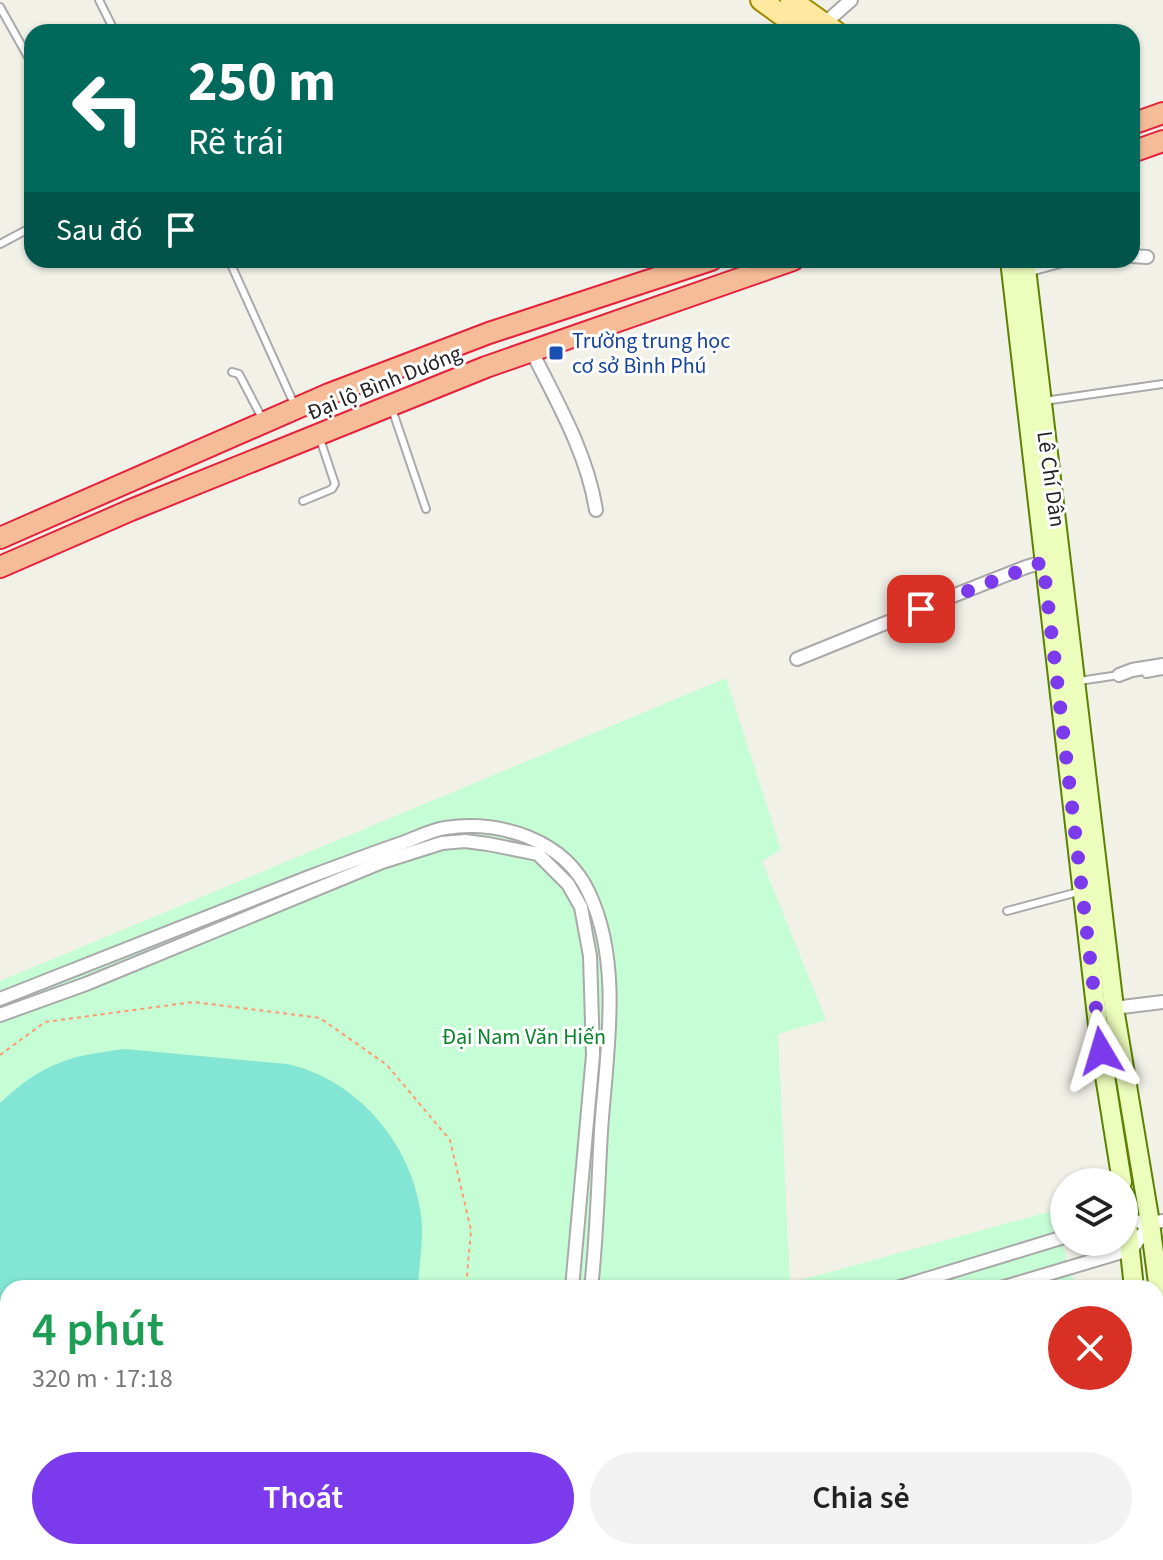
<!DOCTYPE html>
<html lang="vi">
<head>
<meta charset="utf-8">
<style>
	:root { --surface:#fff; --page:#f2f2f2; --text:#222; --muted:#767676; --accent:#7c3aed }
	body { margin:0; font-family:"Source Sans 3",sans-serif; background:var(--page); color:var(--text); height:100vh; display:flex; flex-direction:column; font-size:30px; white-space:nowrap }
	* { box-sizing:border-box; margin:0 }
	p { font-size:26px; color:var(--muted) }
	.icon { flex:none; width:44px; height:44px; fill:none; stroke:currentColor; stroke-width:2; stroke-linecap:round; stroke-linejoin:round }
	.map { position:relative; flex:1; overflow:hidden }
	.sheet { position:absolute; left:0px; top:1280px; width:1164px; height:280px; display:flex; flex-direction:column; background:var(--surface); border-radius:24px 24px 0 0; box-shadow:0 2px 6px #0004 }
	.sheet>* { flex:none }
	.hud { position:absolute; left:24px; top:24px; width:1116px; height:244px; border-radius:24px; box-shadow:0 2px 6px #0004; background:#00695c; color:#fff; overflow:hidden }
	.fabs { position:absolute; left:1050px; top:1168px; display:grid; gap:16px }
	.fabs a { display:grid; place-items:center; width:88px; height:88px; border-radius:50%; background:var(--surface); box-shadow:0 2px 6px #0004; font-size:40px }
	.pin { position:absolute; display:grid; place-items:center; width:68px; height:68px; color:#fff; margin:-34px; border-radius:16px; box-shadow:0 4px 12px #0006 }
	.me { position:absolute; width:88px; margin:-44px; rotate:353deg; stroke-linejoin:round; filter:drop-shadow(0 0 6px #0008) }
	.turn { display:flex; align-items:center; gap:28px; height:168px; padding:0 32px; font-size:36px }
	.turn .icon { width:104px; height:104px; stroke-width:2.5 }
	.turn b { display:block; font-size:56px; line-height:68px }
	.then { display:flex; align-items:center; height:76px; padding:0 32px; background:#0003; gap:16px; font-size:30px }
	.round { display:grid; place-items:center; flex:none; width:84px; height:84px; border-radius:42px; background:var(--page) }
	.overview { display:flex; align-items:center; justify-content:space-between; height:136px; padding:0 32px }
	h1 { font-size:48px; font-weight:600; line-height:60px; color:#1e9e55 }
	.cta { display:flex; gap:16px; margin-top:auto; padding:16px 32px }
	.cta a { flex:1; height:92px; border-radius:48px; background:var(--accent); color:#fff; font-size:32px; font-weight:600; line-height:92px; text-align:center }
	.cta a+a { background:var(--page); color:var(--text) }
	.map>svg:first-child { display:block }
	.park { fill:#c5fdd5 }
	.pitch { fill:#83e5d3 }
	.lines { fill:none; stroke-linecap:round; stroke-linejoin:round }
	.service-casing { stroke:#a9a9a9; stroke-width:10 }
	.minor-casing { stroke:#a9a9a9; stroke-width:16 }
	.secondary-casing { stroke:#5a8200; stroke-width:22 }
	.primary-casing { stroke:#a08b00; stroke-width:24 }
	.trunk-casing { stroke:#e5213c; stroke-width:24 }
	.path { stroke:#ff996d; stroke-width:2; stroke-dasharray:4 4; stroke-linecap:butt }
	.service { stroke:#fff; stroke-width:6 }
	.minor { stroke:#fff; stroke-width:12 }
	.secondary { stroke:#edfdbc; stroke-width:18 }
	.primary { stroke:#ffe9a1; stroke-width:20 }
	.trunk { stroke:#f6bc97; stroke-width:20 }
	.route { stroke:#7c3aed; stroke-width:14; stroke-dasharray:0 25.2 }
	.transit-dot { fill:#1a4fb4; stroke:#fff; stroke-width:3 }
	.labels { text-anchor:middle; stroke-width:6; stroke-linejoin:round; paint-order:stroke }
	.transit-label { font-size:22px; fill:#164399; stroke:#fff; text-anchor:start }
	.street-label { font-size:22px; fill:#222; stroke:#fff }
	.park-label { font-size:22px; fill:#07842a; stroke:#fff }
</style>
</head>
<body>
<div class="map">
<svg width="1163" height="1560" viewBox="0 0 1163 1560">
	<rect width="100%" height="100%" fill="#f2f1e8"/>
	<!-- park -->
	<polygon class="park" points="726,678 781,850 762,861 826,1020 778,1034 790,1283 1052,1211 1076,1288 8,1288 8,1552 831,1552 833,1560 0,1560 0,981"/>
	<!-- pitch -->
	<path class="pitch" d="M125,1049L287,1064C357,1079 412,1144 421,1215C424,1238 419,1264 418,1288H8V1552H399V1560H0V1103C43,1063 68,1056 125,1049Z"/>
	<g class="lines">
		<!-- service casing -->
		<g class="service-casing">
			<g id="service">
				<polyline points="99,0 115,32"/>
				<polyline points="0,7 32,64"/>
				<polyline points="0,244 32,227"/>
				<polyline points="229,260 295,406"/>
				<polyline points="232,372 239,374 263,420"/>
				<polyline points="1044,401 1163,384"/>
				<polyline points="392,409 426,509"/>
				<polyline points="303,501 332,489 335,484 320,439"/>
				<polyline points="1146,674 1163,671"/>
				<polyline points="1079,681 1119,675"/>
				<polyline points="1007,911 1078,892"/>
				<polyline points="617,1560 617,1552"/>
				<polyline points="716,1560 717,1552"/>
				<polyline points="736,1560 737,1552"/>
			</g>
		</g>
		<!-- minor casing -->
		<g class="minor-casing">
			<g id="minor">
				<polyline points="824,24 851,0"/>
				<polyline points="1132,256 1147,257"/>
				<polyline points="1026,270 1063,260"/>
				<path d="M531,350C557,402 587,453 596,510"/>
				<polyline points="797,659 945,599 1026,567 1051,560"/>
				<polyline points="1119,675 1132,670 1163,665"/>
				<path d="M0,999C103,958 206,917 309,877C341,865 373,853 405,842C418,837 432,830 445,828C500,820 564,839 589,893C623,965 606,1055 601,1131C598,1184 597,1236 591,1288"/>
				<polyline points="1114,1008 1163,1002"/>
				<polyline points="0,1015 86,984 382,862 442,843 465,841 488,844 538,854 568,884 581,907 590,956 593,1055 572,1288"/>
				<polyline points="1124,1220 1150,1223 1163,1221"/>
				<polyline points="897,1288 1064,1237"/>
				<polyline points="1001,1288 1132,1249 1150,1223"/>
				<polyline points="550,1560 551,1552"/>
				<polyline points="569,1560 570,1552"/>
			</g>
		</g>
		<!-- secondary casing -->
		<g class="secondary-casing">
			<g id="secondary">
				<polyline points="1010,260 1101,1051 1122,1182"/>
				<polyline points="1025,260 1114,1008 1150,1223 1159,1290 1163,1364"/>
				<polyline points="1124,1195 1134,1288"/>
				<polyline points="1156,1552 1156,1560"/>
			</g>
		</g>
		<!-- primary casing -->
		<g class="primary-casing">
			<g id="primary">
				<polyline points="761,0 805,32"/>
				<polyline points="791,0 836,32"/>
			</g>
		</g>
		<!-- trunk casing -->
		<g class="trunk-casing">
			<g id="trunk">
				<polyline points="1132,124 1163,113"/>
				<polyline points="1132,152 1163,141"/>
				<polyline points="0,538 329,394 489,333 711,260"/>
				<polyline points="0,567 131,510 486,367 793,260"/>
			</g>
		</g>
		<!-- path -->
		<g class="path">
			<polyline points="0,1055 45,1022 193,1002 320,1018 387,1065 450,1140 471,1230 466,1288"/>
			<polyline points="444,1560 445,1552"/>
		</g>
		<!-- service -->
		<use href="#service" class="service"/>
		<!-- minor -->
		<use href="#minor" class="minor"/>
		<!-- secondary -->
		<use href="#secondary" class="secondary"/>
		<!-- primary -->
		<use href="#primary" class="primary"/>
		<!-- trunk -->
		<use href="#trunk" class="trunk"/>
	</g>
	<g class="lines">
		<!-- route -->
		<polyline class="route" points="921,609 1043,562 1101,1051"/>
	</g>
	<!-- markers -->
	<rect class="transit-dot" x="548" y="345" width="16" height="16" rx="4"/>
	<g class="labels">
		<!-- transit labels -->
		<g class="transit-label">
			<text x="572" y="348">Trường trung học<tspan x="572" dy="25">cơ sở Bình Phú</tspan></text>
		</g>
		<!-- street labels -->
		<g class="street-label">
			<text transform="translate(384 382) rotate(-22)" y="8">Đại lộ Bình Dương</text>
			<text transform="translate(1052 479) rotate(82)" y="8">Lê Chí Dân</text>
		</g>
		<!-- park labels -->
		<g class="park-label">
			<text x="524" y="1044">Đại Nam Văn Hiến</text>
		</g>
	</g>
</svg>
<div class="fabs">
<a><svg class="icon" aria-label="layers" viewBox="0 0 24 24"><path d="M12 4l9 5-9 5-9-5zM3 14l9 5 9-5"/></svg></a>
</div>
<div class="pin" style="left:921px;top:609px;background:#d93025"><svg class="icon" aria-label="arrive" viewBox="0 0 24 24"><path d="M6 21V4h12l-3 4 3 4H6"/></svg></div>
<svg class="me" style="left:1101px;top:1051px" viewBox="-20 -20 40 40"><path d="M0-17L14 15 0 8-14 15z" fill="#7c3aed" stroke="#fff" stroke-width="4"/></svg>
<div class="hud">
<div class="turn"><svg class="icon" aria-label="left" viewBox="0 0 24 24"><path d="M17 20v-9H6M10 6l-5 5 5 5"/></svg><div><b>250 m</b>Rẽ trái</div></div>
<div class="then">Sau đó<svg class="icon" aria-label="arrive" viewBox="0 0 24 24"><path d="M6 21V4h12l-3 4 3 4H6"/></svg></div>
</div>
<section class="sheet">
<div class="overview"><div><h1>4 phút</h1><p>320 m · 17:18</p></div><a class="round" style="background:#d93025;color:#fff"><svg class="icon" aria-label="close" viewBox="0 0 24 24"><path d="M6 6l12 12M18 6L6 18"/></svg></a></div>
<div class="cta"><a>Thoát</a><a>Chia sẻ</a></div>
</section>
</div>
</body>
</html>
